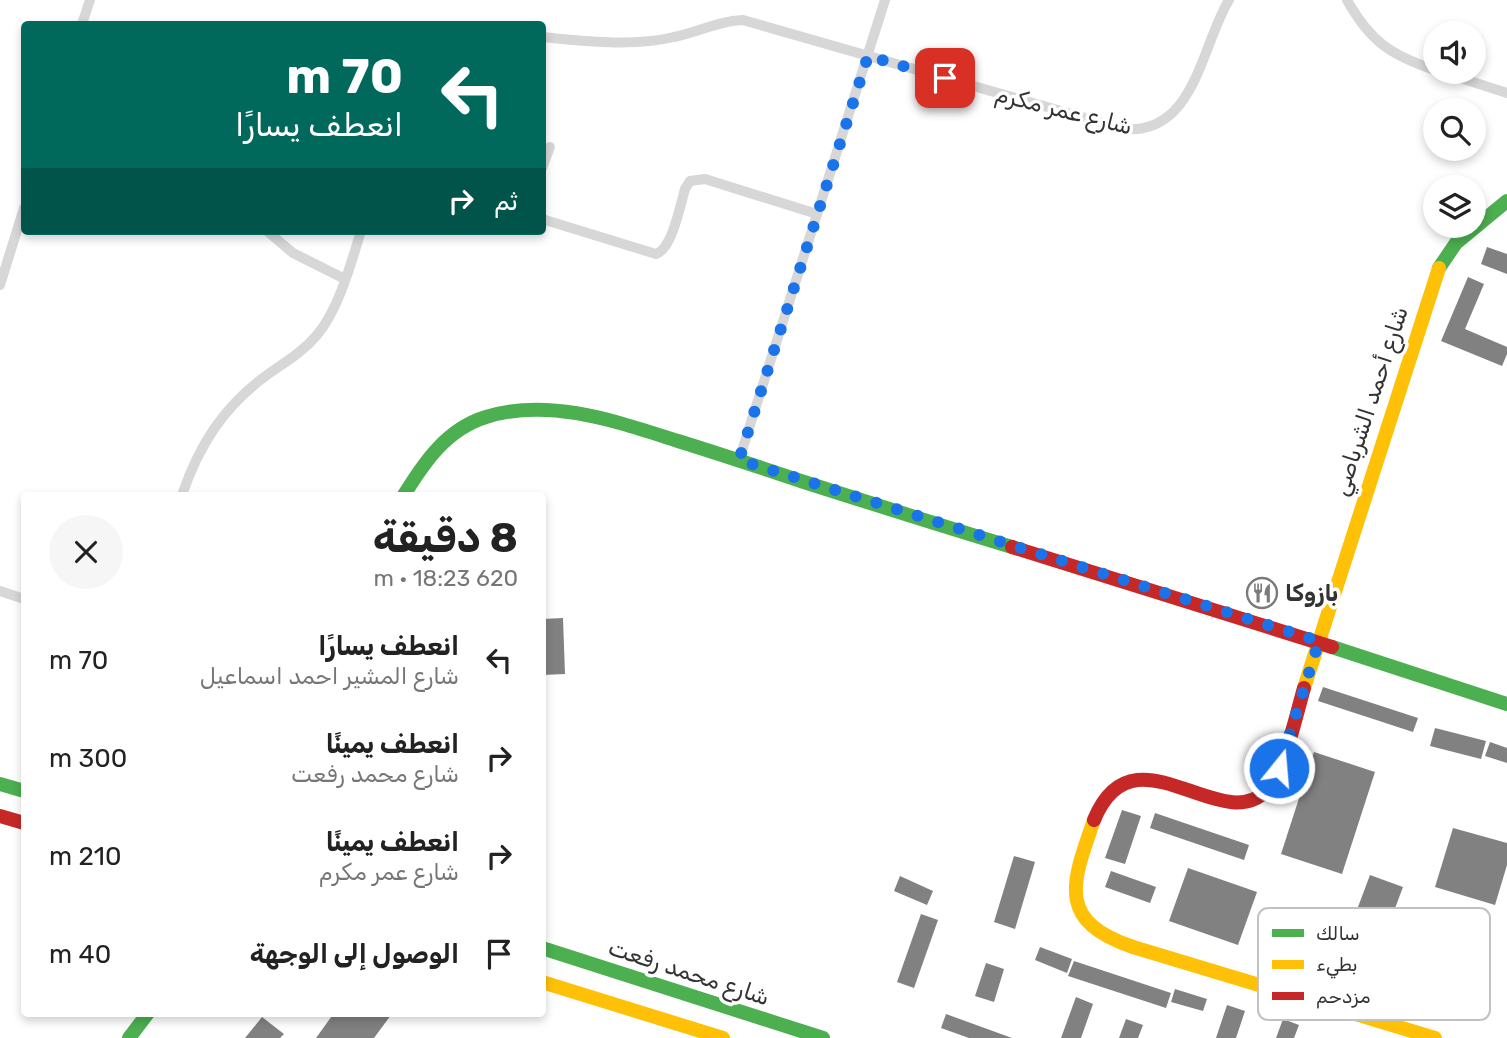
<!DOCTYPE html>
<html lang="ar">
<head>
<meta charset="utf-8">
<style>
	:root { --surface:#fff; --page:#f6f6f6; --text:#222; --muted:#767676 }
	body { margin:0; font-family:Rubik,Cairo,sans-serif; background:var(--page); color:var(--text); direction:rtl; height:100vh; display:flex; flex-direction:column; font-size:26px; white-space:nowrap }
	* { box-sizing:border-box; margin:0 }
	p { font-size:23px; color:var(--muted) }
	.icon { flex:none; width:38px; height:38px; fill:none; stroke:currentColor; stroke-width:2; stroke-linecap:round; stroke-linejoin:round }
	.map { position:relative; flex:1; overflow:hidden; direction:ltr }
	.sheet { position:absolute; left:21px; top:492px; width:525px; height:525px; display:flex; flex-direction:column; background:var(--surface); border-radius:7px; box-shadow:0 4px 10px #0003; direction:rtl }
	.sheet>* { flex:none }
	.top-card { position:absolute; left:21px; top:21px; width:525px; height:214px; border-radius:7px; box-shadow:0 4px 10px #0003; direction:rtl; background:#00695c; color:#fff; overflow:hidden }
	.fabs { position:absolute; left:1423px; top:21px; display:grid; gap:14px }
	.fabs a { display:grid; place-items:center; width:63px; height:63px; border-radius:50%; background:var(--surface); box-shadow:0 4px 10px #0003; font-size:35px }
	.pin { position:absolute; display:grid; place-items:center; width:60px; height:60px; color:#fff; margin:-30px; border-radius:14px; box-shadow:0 4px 10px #0006 }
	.me { position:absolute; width:77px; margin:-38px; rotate:17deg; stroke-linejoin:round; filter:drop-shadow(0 0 5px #0008) }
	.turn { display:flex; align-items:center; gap:24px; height:147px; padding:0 28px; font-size:32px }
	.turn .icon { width:91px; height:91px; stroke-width:2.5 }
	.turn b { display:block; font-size:49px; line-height:60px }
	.then { display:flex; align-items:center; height:66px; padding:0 28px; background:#0003; gap:14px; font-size:26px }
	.round { display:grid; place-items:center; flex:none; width:74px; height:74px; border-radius:37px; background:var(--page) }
	.headline { display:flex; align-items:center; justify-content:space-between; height:119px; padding:0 28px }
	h1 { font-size:42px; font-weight:700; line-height:52px }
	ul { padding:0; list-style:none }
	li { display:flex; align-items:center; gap:21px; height:98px; padding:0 28px }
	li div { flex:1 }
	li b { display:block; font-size:26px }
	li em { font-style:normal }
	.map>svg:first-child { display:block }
	.building { fill:#818181 }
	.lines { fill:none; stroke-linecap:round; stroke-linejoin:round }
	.street { stroke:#d7d7d7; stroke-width:10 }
	.fast { stroke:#4caf50; stroke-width:14 }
	.slow { stroke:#ffc107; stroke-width:14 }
	.jam { stroke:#c62828; stroke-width:14 }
	.route { stroke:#1a73e8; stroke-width:12; stroke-dasharray:0 21.6 }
	.labels { text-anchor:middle; stroke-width:7; stroke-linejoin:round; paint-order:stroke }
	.street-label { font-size:23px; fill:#333; stroke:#fff }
	.poi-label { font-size:23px; font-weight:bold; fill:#333; stroke:#fff; text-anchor:start }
	.key { fill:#fff; stroke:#c2c2c2; stroke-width:2 }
	.key-label { font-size:19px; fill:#333 }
</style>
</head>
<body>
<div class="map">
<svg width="1507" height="1038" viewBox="0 0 1507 1038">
	<rect width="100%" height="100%" fill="#fff"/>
	<!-- building -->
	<g class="building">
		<polygon points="1487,247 1507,254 1507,274 1481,264"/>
		<polygon points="1468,277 1484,284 1465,329 1507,347 1507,354 1502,366 1441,341"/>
		<polygon points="563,618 565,674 542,675 542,619"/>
		<polygon points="1323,687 1418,718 1413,732 1318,701"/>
		<polygon points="1435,728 1486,741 1481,759 1430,746"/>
		<polygon points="1490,742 1507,748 1507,763 1485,756"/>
		<polygon points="1314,752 1375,772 1342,874 1281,854"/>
		<polygon points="1122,810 1141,816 1125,864 1105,858"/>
		<polygon points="1155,813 1249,845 1244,860 1150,828"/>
		<polygon points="1453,828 1507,843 1507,865 1495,905 1435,887"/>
		<polygon points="1014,856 1035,862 1015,929 994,922"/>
		<polygon points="1188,868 1257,892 1238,945 1169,921"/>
		<polygon points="1111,871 1156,887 1150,903 1105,887"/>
		<polygon points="1370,875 1403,887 1379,951 1346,939"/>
		<polygon points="900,876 933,891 927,905 894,891"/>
		<polygon points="921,914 938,920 914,988 897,982"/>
		<polygon points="1040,947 1072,959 1067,973 1035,960"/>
		<polygon points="1074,961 1171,993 1166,1008 1068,976"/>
		<polygon points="986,963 1004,969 994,1002 975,996"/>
		<polygon points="1175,989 1207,999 1203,1011 1171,1002"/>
		<polygon points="1076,997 1093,1004 1081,1038 1061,1038"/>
		<polygon points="1227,1005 1245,1011 1236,1038 1216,1038"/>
		<polygon points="334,1013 388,1013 391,1015 374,1038 316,1038"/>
		<polygon points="946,1014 1012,1038 969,1038 941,1028"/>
		<polygon points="262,1017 284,1034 280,1038 245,1038"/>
		<polygon points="1126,1019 1143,1025 1138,1038 1119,1038"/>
		<polygon points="1283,1019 1299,1025 1294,1038 1276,1038"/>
	</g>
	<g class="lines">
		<!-- street -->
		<g class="street">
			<path d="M1347,0C1370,41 1390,55 1435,70"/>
			<polyline points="82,24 90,0"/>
			<path d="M542,37C585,41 632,47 674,37C698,32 718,21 743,20L1124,129C1195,135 1201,46 1229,0"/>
			<polyline points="1442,72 1507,93"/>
			<polyline points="542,168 550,147"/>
			<path d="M542,219L656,254C672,249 680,206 685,189L690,181L705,179L817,214"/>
			<polyline points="267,231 293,253 345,279"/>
			<polyline points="0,285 24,208"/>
			<polyline points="739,460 885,0"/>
			<path d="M182,495C199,445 224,406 267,375C285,362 303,352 317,335C339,309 351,263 361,231"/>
			<polyline points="0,591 24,599"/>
		</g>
		<!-- fast -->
		<g class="fast">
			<polyline points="1439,268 1456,243 1507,201"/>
			<path d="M404,495C425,461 447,429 486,417C549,397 618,422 678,441C720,454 762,468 804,482C873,504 942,526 1012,547"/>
			<polyline points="1332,647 1507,704"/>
			<polyline points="0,784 24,791"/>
			<polyline points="542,948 823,1038"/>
			<polyline points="129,1038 148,1013"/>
		</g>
		<!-- slow -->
		<g class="slow">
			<polyline points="1304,688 1439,268"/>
			<path d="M1094,820C1072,883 1056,921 1133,947L1435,1038"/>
			<polyline points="542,982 723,1038"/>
		</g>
		<!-- jam -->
		<g class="jam">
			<polyline points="1012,547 1332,647"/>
			<polyline points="0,816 24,823"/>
			<path d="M1094,820C1134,722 1222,840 1268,789C1284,771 1297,712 1304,688"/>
		</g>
	</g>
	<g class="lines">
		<!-- route -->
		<polyline class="route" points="945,78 868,56 739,460 1319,641 1279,768"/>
	</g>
	<!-- icons -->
	<defs>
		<g id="restaurant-ring" transform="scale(1.575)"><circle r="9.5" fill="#fff" stroke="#7a7a7a" stroke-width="1.5"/><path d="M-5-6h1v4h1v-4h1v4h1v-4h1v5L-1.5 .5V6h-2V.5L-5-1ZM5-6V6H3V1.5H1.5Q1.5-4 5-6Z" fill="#7a7a7a"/></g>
	</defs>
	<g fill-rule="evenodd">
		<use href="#restaurant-ring" x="1262" y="593"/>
	</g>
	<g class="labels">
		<!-- street labels -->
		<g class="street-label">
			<text transform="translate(1064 110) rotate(14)" y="8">شارع عمر مكرم</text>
			<text transform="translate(1370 401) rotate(-72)" y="8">شارع أحمد الشرباصي</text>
			<text transform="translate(689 972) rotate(18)" y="8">شارع محمد رفعت</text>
		</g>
		<!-- poi labels -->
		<g class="poi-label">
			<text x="1285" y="601">بازوكا</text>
		</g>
	</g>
	<!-- legend -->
	<rect x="1258" y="908" width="232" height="112" rx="10" class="key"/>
	<rect x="1272" y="929" width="32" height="8" fill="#4caf50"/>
	<rect x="1272" y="960" width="32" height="9" fill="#ffc107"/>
	<rect x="1272" y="992" width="32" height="8" fill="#c62828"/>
	<g class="key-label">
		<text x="1316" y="940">سالك</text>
		<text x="1316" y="971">بطيء</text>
		<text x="1316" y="1003">مزدحم</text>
	</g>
</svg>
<div class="fabs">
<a><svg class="icon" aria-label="sound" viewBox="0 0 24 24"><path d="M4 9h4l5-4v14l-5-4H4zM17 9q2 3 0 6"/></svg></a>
<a><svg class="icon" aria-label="search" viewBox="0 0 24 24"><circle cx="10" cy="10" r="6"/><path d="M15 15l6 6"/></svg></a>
<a><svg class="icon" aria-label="layers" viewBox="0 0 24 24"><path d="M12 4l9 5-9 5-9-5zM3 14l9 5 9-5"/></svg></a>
</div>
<div class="pin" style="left:945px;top:78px;background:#d93025"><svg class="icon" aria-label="arrive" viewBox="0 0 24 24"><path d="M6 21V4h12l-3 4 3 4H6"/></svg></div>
<svg class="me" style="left:1279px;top:768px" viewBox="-20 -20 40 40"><circle r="17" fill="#1a73e8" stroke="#fff" stroke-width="3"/><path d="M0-11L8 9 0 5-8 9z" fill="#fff"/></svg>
<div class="top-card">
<div class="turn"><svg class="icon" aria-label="left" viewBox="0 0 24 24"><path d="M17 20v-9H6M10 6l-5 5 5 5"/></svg><div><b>70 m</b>انعطف يسارًا</div></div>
<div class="then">ثم<svg class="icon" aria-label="right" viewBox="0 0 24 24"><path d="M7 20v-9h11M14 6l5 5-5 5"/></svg></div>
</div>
<section class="sheet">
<div class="headline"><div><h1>8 دقيقة</h1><p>620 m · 18:23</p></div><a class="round"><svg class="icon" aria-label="close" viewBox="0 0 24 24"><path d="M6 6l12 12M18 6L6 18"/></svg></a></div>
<ul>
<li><svg class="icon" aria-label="left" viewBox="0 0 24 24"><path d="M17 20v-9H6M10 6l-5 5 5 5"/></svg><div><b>انعطف يسارًا</b><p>شارع المشير احمد اسماعيل</p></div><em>70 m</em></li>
<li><svg class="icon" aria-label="right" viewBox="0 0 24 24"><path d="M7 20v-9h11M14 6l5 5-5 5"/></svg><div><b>انعطف يمينًا</b><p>شارع محمد رفعت</p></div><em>300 m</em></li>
<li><svg class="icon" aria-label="right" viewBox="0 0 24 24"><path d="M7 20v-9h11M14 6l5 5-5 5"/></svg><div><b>انعطف يمينًا</b><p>شارع عمر مكرم</p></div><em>210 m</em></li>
<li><svg class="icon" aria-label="arrive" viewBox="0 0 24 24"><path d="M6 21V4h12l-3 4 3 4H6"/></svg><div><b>الوصول إلى الوجهة</b></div><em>40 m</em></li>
</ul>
</section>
</div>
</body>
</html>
